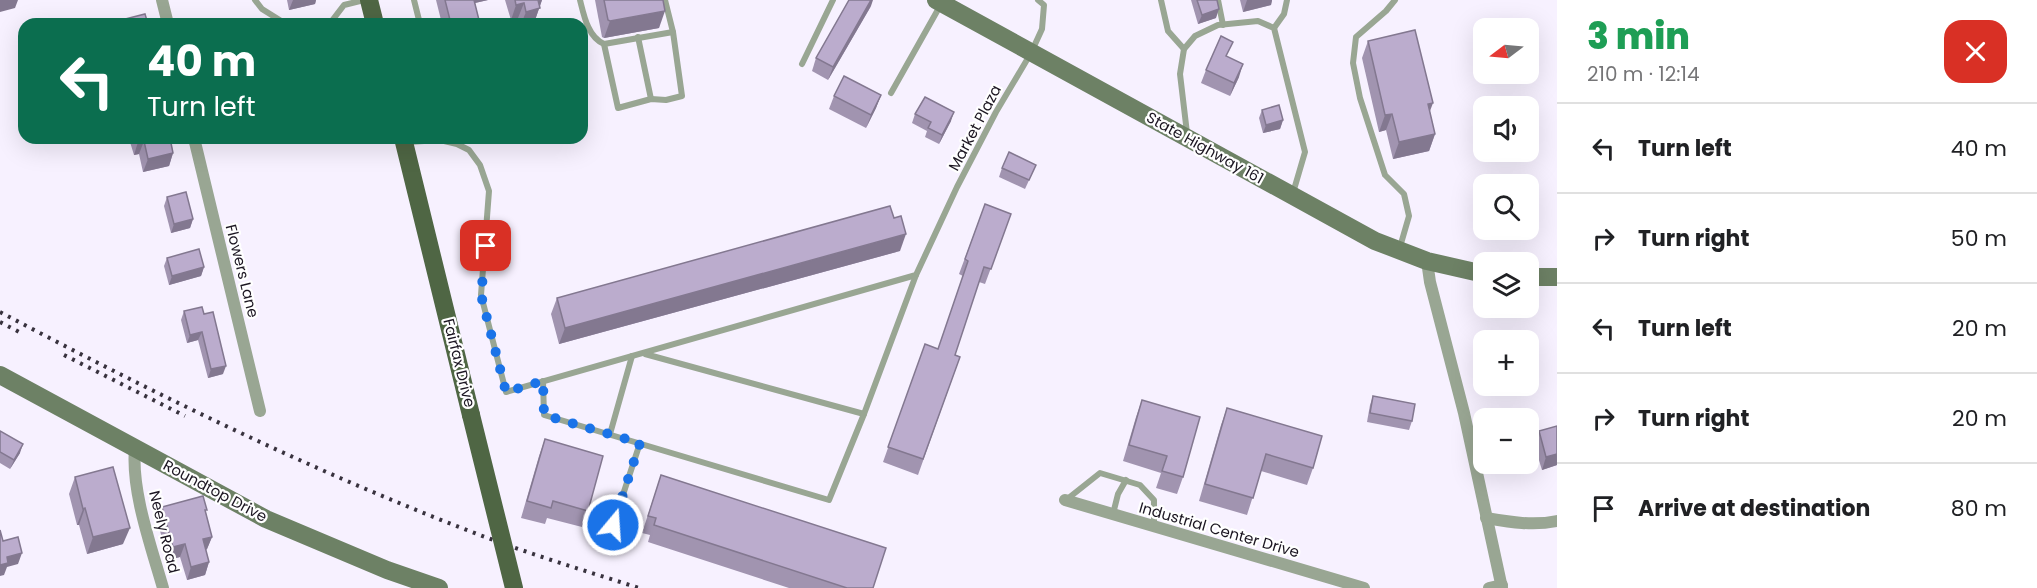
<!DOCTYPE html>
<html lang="en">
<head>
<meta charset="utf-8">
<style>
	:root { --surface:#fff; --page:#f6f6f6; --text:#202124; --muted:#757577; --line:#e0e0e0 }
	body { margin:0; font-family:Poppins,sans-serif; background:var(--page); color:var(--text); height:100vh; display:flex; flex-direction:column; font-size:22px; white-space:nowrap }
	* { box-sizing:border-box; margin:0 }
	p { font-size:20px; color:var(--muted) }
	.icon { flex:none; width:33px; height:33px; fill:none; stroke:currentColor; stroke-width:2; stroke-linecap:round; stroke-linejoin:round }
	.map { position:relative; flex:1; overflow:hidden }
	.side { display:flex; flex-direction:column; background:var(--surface); width:480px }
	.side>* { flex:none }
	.banner { position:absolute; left:18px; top:18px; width:570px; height:126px; border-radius:18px; box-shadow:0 6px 24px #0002; background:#0b6e4f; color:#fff; overflow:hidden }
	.needle { width:39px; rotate:254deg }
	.fabs { position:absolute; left:1473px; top:18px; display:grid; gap:12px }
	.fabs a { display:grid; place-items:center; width:66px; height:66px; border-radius:12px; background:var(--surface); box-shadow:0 6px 24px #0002; font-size:30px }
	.pin { position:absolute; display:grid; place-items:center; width:51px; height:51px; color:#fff; margin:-26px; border-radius:12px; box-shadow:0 3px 9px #0006 }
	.me { position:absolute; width:66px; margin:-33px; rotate:18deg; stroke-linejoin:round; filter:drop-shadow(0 0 4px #0008) }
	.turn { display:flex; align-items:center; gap:21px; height:126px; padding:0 30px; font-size:27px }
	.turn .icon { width:78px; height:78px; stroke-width:2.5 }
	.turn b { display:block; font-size:42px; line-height:51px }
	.round { display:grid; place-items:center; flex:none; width:63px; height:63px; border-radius:18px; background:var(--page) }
	.head { display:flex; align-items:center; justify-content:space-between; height:102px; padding:0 30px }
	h1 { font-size:36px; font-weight:800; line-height:45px; color:#1e9e55 }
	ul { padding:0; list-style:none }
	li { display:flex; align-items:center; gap:18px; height:90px; padding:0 30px; border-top:2px solid var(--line) }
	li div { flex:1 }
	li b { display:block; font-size:22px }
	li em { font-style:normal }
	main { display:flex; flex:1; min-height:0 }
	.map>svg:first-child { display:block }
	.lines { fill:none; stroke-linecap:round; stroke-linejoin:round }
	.lane { stroke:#99a693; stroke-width:6 }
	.street { stroke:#99a693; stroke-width:12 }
	.secondary { stroke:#6d8165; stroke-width:18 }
	.primary { stroke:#4f6644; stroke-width:18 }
	.rail { stroke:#38323e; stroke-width:4; stroke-dasharray:3 6; stroke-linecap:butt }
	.primary-bridge { stroke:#4f6644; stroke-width:18 }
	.wall { fill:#a194b0 }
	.shaded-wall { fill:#837890 }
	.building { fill:#bbaccd; stroke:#837890; stroke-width:1.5 }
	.route { stroke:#1a73e8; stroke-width:10; stroke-dasharray:0 18 }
	.labels { text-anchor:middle; stroke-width:4.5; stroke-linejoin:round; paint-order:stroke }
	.street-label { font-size:15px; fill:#1b1521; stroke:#fff }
</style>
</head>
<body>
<main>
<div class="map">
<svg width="1557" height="588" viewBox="0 0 1557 588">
	<rect width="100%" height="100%" fill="#f7f1ff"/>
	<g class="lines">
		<!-- lane -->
		<g class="lane">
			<polyline points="255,0 262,9 286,24"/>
			<polyline points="414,0 420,24"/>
			<path d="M580,0C584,16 588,37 604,44L618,108L651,99L666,100L682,96L673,32L665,0"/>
			<polyline points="1161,0 1168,31 1184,49"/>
			<polyline points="1218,0 1223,25"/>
			<polyline points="1395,0 1386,11 1356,37 1353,63 1360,98 1385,175 1404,194 1409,216 1400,247"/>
			<polyline points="325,24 331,22 344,5 364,0"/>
			<polyline points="1274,28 1284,14 1287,0"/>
			<polyline points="638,37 651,99"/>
			<polyline points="604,44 673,32"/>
			<polyline points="802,64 833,0"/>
			<polyline points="891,93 940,6"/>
			<polyline points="1187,133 1180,74 1184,49 1195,36 1218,25 1258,21 1274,28 1305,152 1293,193"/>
			<polyline points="408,142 440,140 457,144 469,150 480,165 489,191 481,295 506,392 916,275 957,187 996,112 1031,53 1042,29 1044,5 1038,0"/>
			<polyline points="645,354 864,414"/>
			<polyline points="543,381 544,415 829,500 864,414 916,275"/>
			<polyline points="610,434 632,356"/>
			<polyline points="1066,500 1100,473 1140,485 1154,500 1154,526"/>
			<polyline points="1113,514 1118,494 1126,480"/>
			<polyline points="613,525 640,443"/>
		</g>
		<!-- street -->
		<g class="street">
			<polyline points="162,0 168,24"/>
			<polyline points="194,138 260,411"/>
			<polyline points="1427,261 1430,282 1464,413 1502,588"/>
			<path d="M135,448C131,491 151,546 163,588"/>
			<polyline points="1065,500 1364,588"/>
			<path d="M1486,518C1510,522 1533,526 1557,521"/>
			<polyline points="1489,588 1502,585"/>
		</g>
		<!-- secondary -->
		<g class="secondary">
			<polyline points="936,0 1375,241 1427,261 1484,274"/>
			<polyline points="1528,277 1557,277"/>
			<polyline points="0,375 266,519 387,570 439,588"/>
		</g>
		<!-- primary -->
		<g class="primary">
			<polyline points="369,0 375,24"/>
			<polyline points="403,138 471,415"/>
		</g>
		<!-- rail -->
		<g class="rail">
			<path d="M0,312C153,393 310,470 472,532C526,553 583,570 639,588"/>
			<polyline points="0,322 21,333"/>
			<polyline points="64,355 185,416"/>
		</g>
		<!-- primary-bridge -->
		<polyline class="primary-bridge" points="471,415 514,588"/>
	</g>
	<!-- wall -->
	<g class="wall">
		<polygon points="287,0 316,0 315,4 289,10"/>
		<polygon points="436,0 488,0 475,3 480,24 442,24"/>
		<polygon points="505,0 542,0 534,23 529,24 520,24 518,18 511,20"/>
		<polygon points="595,0 663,0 659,28 604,38 602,37"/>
		<polygon points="1191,0 1217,0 1216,18 1198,24"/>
		<polygon points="1240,0 1272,0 1271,5 1243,12"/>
		<polygon points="871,6 828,80 812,71 816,58"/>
		<polygon points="1368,41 1430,112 1435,134 1429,151 1393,159 1386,130 1379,132 1362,58"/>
		<polygon points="1227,57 1239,77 1230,96 1201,83 1206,70"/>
		<polygon points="881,95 876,108 866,128 829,109 834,96"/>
		<polygon points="1262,110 1283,120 1280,129 1263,133 1259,118"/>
		<polygon points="915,114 951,121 939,144 925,137 927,131 912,123"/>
		<polygon points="132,138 172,138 171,141 173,153 169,166 143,172 139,154 134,155 130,142"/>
		<polygon points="1036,165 1025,189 999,177 1002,168"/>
		<polygon points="167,197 193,219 190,228 171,233 164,206"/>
		<polygon points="985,204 1011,214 985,284 979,282 955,355 960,357 918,475 883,462 925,344 938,349 963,276 959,274"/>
		<polygon points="900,251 559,344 551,314 557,298"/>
		<polygon points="167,258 204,267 201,276 169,285 164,266"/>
		<polygon points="184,311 204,314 223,374 208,378 198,340 187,343 181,320"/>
		<polygon points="1373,396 1412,421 1409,430 1367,422 1370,405"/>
		<polygon points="1142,400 1183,477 1177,494 1156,488 1161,473 1123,461 1136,417"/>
		<polygon points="1227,408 1313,468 1307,485 1261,471 1247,515 1199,501 1221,425"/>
		<polygon points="0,431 20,453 10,469 0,463"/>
		<polygon points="1539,431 1557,465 1542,470 1534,444"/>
		<polygon points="545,439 588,511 582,527 547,518 545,524 521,518 539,456"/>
		<polygon points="661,475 873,588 789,588 648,542 650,535 642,533"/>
		<polygon points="75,477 123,544 87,554 79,525 77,525 69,494"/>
		<polygon points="162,507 206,513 212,537 207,549 206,550 209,562 205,575 187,580 180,557 168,560 157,520"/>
	</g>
	<!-- shaded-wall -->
	<g class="shaded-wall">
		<polygon points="0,0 18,0 15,8 0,12"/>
		<polygon points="293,0 316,0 315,4 289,10"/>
		<polygon points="468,0 488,0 466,5"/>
		<polygon points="538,0 542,0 534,23 529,24 521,24 526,12"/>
		<polygon points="871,0 873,0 871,6 828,80 833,67"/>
		<polygon points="1247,0 1272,0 1271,5 1243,12"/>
		<polygon points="524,3 518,18 511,20 516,5"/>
		<polygon points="1219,9 1216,18 1198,24 1202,15"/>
		<polygon points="665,11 659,28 604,38 610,21"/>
		<polygon points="1243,64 1239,77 1230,96 1234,83"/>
		<polygon points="881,95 876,108 866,128 871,115"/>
		<polygon points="1433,103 1427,119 1428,104"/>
		<polygon points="954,112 951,121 939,144 942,135"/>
		<polygon points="1392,114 1386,130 1379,132 1385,115"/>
		<polygon points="1283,120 1280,129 1263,133 1266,125"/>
		<polygon points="1435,134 1429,151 1393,159 1399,142"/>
		<polygon points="144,141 139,154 134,155 138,142"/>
		<polygon points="173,153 169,166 143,172 148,159"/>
		<polygon points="193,219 190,228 171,233 174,224"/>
		<polygon points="906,234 900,251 559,344 565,328"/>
		<polygon points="204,267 201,276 169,285 172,276"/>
		<polygon points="202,332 198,340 187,343 190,335"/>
		<polygon points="226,366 223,374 208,378 211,369"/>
		<polygon points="23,444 20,453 10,469 14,460"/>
		<polygon points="1557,454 1557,465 1542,470 1546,457"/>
		<polygon points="85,508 79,525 77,525 83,509"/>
		<polygon points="130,528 123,544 87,554 93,537"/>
		<polygon points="212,537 207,549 199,552 203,539"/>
		<polygon points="185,544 180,557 168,560 173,547"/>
		<polygon points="22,553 18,564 7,567 4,575 0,576 0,565 7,557"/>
		<polygon points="209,562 205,575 187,580 191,567"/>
	</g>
	<!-- building -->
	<g class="building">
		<polygon points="445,0 474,0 480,24 451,24"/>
		<polygon points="515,0 538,0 540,8 526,12 524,3 516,5"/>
		<polygon points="604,0 663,0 665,11 610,21 608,20"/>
		<polygon points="849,0 871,0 833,67 816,58"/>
		<polygon points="1197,0 1217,0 1219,9 1202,15"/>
		<polygon points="145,14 148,24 126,24 125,19"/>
		<polygon points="1415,30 1433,103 1428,104 1435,134 1399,142 1392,114 1385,115 1368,41"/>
		<polygon points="1221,36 1233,42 1226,56 1243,64 1234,83 1206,70"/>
		<polygon points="844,76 881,95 871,115 834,96"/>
		<polygon points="925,97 954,112 942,135 928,128 931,122 915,114"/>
		<polygon points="1279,105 1283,120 1266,125 1262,110"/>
		<polygon points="137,138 170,138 173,153 148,159 144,141 138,142"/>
		<polygon points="1009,152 1036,165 1029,180 1002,168"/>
		<polygon points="186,192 193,219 174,224 167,197"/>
		<polygon points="985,204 1011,214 991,269 984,267 955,355 960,357 923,459 888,447 925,344 938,349 968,261 965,259"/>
		<polygon points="890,206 894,218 901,216 906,234 565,328 557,298"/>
		<polygon points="199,249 204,267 172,276 167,258"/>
		<polygon points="202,307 204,314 213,312 226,366 211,369 202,332 190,335 184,311"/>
		<polygon points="1373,396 1415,404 1412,421 1370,413"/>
		<polygon points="1142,400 1200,417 1183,477 1162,471 1167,456 1129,445"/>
		<polygon points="1227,408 1322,436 1313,468 1266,454 1253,498 1205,484"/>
		<polygon points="1557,426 1557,454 1546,457 1539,431"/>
		<polygon points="0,431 23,444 14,460 0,452"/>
		<polygon points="545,439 603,456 588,511 553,501 551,508 527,501"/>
		<polygon points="113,467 130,528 93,537 85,508 83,509 75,477"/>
		<polygon points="661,475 886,548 873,588 847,588 654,525 656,518 648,516"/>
		<polygon points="203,496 207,510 205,510 212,537 203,539 209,562 191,567 185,544 173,547 162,507"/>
		<polygon points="0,530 3,541 18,537 22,553 7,557 8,563 0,565"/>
	</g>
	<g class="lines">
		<!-- route -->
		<polyline class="route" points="486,246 481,295 506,392 543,381 544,415 640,443 613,525"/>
	</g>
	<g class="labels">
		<!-- street labels -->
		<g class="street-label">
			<text transform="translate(975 128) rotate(-62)" y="5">Market Plaza</text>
			<text transform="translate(1205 148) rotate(29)" y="5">State Highway 161</text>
			<text transform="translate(242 271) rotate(76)" y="5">Flowers Lane</text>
			<text transform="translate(459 363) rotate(76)" y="5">Fairfax Drive</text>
			<text transform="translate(215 491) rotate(28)" y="5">Roundtop Drive</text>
			<text transform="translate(1219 530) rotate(16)" y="5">Industrial Center Drive</text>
			<text transform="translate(164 532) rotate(76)" y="5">Neely Road</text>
		</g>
	</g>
</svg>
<div class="fabs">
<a><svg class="needle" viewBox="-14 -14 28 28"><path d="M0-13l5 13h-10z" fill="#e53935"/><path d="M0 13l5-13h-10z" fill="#757577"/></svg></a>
<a><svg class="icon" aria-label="sound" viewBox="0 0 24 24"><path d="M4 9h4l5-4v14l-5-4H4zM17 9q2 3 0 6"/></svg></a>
<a><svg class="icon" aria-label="search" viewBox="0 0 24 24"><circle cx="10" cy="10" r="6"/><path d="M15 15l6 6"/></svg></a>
<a><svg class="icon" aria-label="layers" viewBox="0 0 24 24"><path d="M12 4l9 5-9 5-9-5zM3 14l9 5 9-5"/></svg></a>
<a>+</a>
<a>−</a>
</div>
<div class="pin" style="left:486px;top:246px;background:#d93025"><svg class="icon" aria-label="arrive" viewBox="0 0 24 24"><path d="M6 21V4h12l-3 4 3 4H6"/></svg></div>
<svg class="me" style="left:613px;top:525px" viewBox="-20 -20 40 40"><circle r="17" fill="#1a73e8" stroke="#fff" stroke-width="3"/><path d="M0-11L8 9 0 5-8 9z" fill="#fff"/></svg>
<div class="banner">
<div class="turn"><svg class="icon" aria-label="left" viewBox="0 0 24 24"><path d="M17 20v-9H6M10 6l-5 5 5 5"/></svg><div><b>40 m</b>Turn left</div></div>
</div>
</div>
<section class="side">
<div class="head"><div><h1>3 min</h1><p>210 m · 12:14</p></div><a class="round" style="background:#d93025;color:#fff"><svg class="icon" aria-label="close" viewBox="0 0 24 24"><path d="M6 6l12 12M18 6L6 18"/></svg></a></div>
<ul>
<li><svg class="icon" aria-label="left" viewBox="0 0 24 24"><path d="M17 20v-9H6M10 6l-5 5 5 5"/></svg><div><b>Turn left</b></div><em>40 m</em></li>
<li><svg class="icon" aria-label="right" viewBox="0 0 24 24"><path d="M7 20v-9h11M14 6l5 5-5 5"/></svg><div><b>Turn right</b></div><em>50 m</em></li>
<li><svg class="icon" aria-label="left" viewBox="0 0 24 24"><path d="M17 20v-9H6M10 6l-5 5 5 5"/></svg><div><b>Turn left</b></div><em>20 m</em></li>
<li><svg class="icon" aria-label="right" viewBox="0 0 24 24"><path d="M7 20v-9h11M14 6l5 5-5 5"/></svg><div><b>Turn right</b></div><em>20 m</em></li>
<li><svg class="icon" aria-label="arrive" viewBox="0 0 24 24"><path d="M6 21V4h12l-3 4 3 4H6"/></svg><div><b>Arrive at destination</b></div><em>80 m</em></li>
</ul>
</section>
</main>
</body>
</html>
